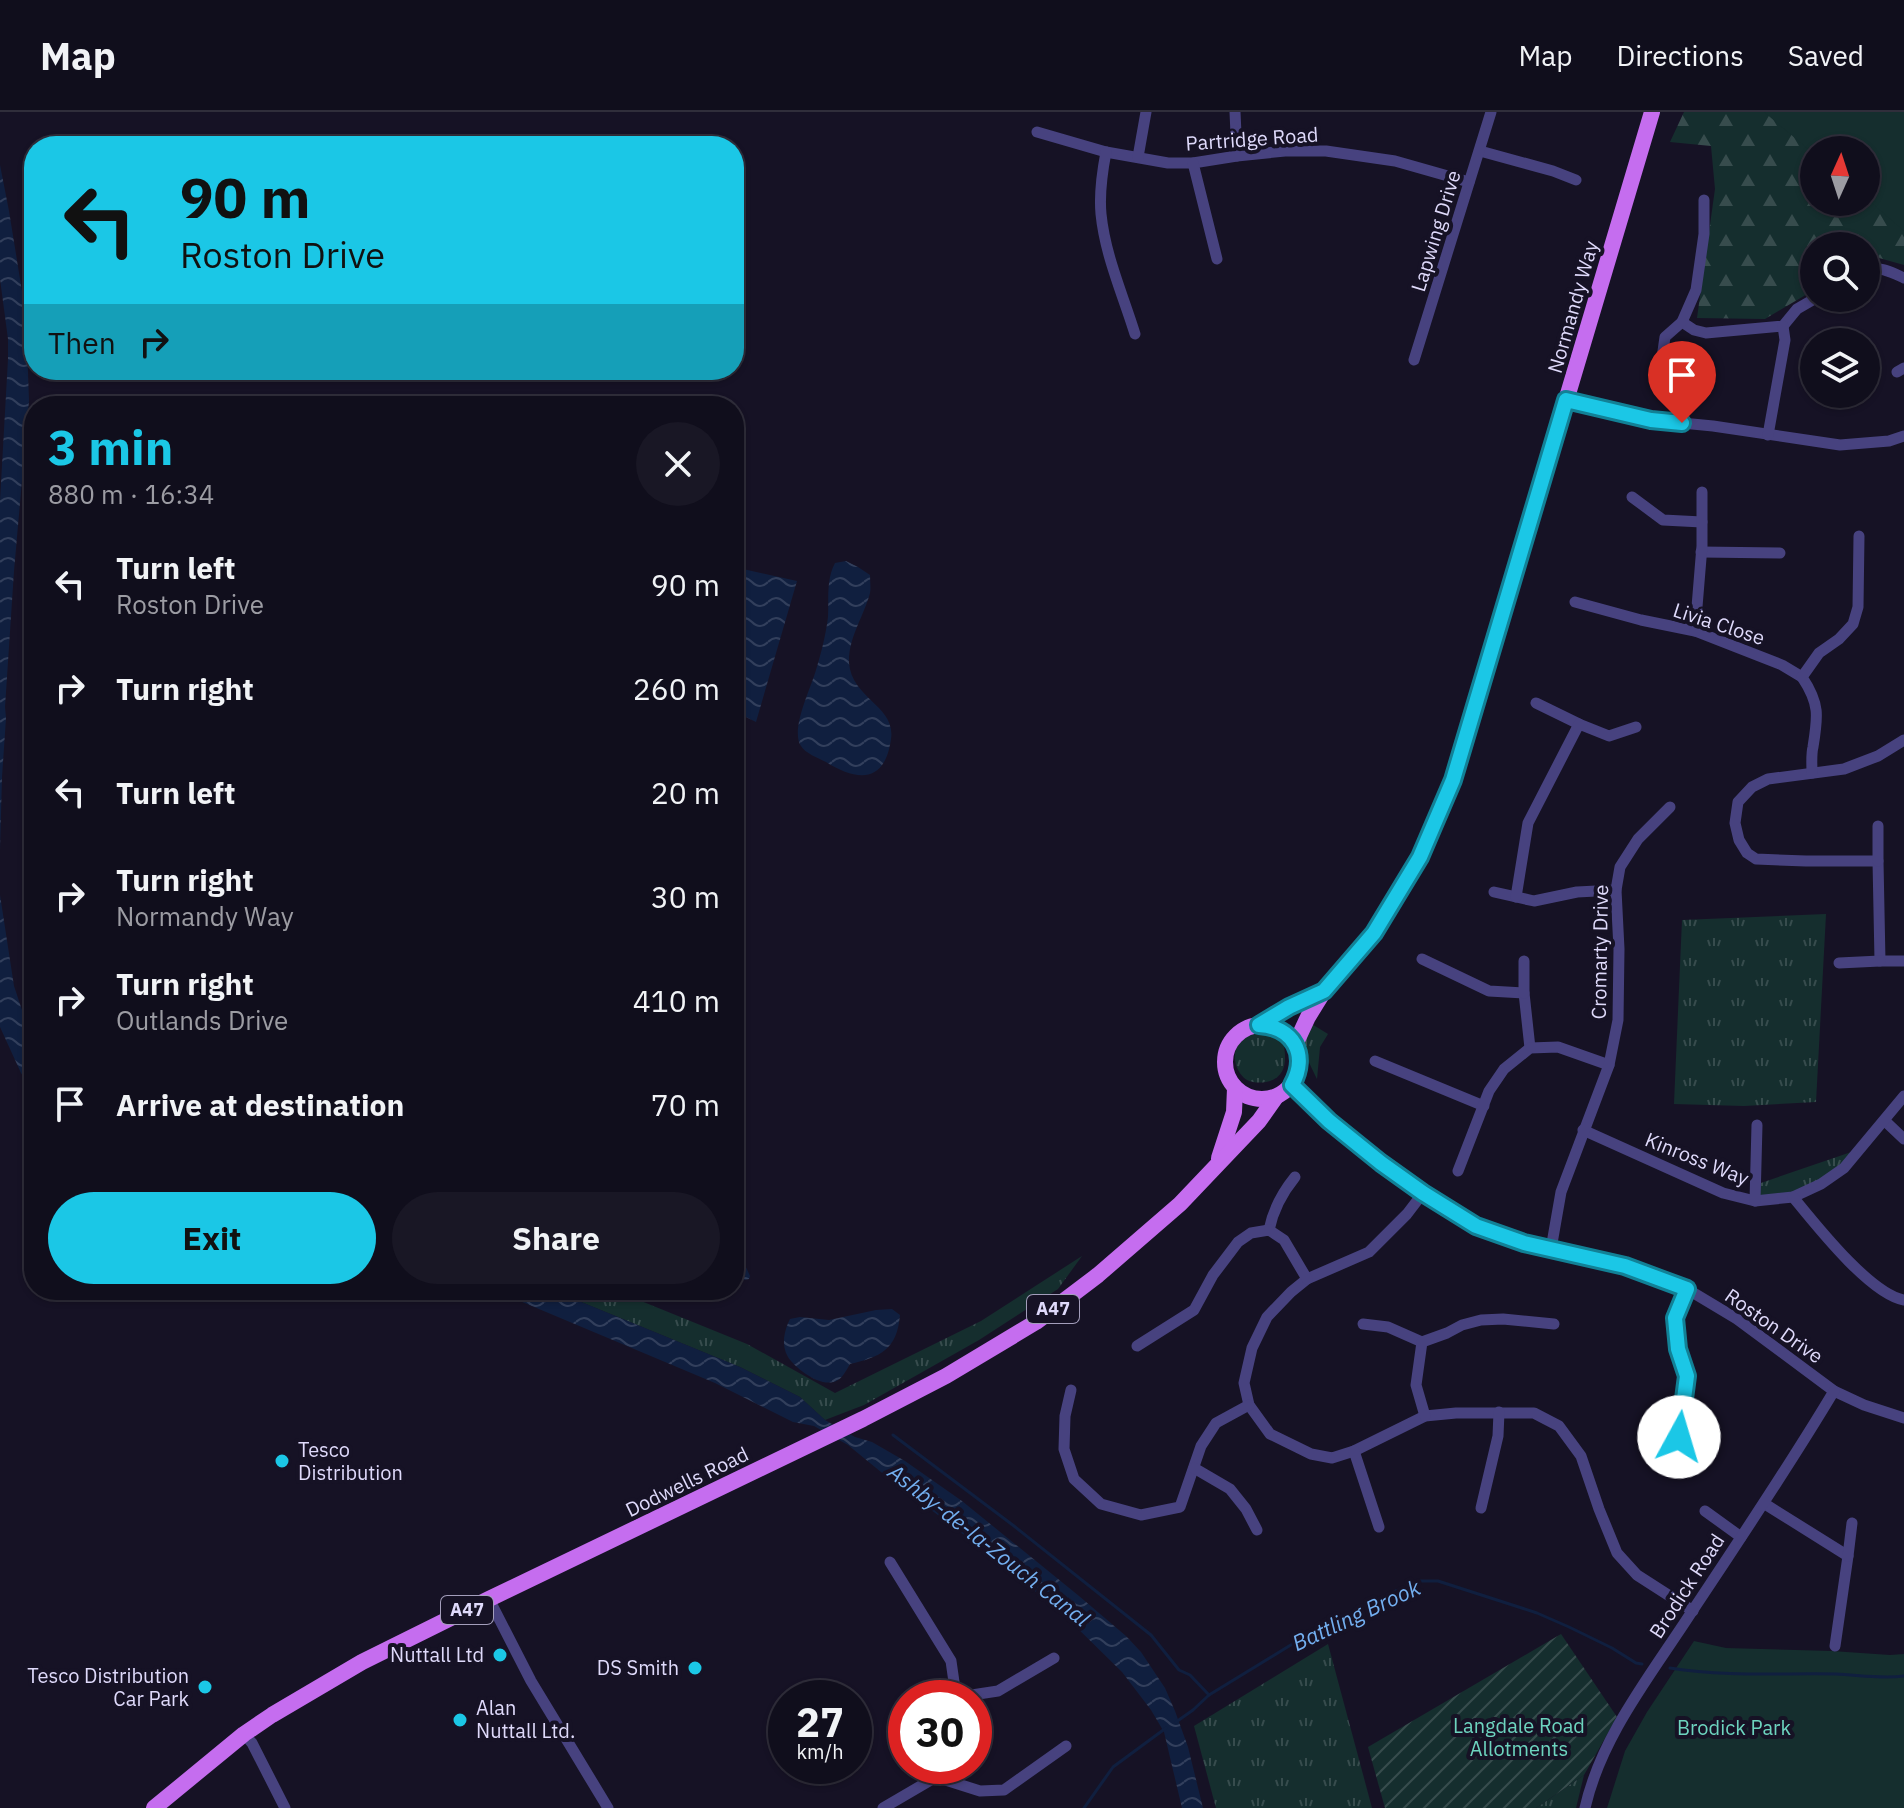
<!DOCTYPE html>
<html lang="en">
<head>
<meta charset="utf-8">
<style>
	:root { --surface:#100e1c; --page:#191725; --text:#f1f3f6; --muted:#9c9ca3; --line:#302e3b; --accent:#1bc7e6 }
	body { margin:0; font-family:"IBM Plex Sans",sans-serif; background:var(--page); color:var(--text); height:100vh; display:flex; flex-direction:column; font-size:30px; white-space:nowrap }
	* { box-sizing:border-box; margin:0 }
	p { font-size:26px; color:var(--muted) }
	.icon { flex:none; width:44px; height:44px; fill:none; stroke:currentColor; stroke-width:2; stroke-linecap:round; stroke-linejoin:round }
	.map { position:relative; flex:1; overflow:hidden }
	.side { position:absolute; left:24px; top:284px; width:720px; height:904px; display:flex; flex-direction:column; background:var(--surface); border-radius:32px; box-shadow:0 2px 6px #0004,0 0 0 2px var(--line) }
	.side>* { flex:none }
	.hud { position:absolute; left:24px; top:24px; width:720px; height:244px; border-radius:32px; box-shadow:0 2px 6px #0004,0 0 0 2px var(--line); background:#1bc7e6; color:#111; overflow:hidden }
	.needle { width:52px; rotate:3deg }
	.fabs { position:absolute; left:1800px; top:24px; display:grid; gap:16px }
	.fabs a { display:grid; place-items:center; width:80px; height:80px; border-radius:50%; background:var(--surface); box-shadow:0 2px 6px #0004,0 0 0 2px var(--line); font-size:40px }
	.speed { position:absolute; left:768px; top:1568px; display:flex; gap:16px; font-size:40px; font-weight:700; text-align:center }
	.speed>* { display:grid; place-content:center; width:104px; height:104px; border-radius:50%; background:var(--surface); box-shadow:0 2px 6px #0004,0 0 0 2px var(--line); line-height:1 }
	.speed small { font-size:20px; font-weight:400 }
	.speed .limit { border:12px solid #d22; background:#fff; color:#111 }
	.pin { position:absolute; display:grid; place-items:center; width:68px; height:68px; color:#fff; margin:-82px -34px; border-radius:50% 50% 50% 0; rotate:-45deg; box-shadow:0 0 8px #0007 }
	.pin .icon { rotate:45deg }
	.me { position:absolute; width:88px; margin:-44px; rotate:6deg; stroke-linejoin:round; filter:drop-shadow(0 0 6px #0008) }
	.turn { display:flex; align-items:center; gap:28px; height:168px; padding:0 24px; font-size:36px }
	.turn .icon { width:104px; height:104px; stroke-width:2.5 }
	.turn b { display:block; font-size:56px; line-height:68px }
	.then { display:flex; align-items:center; height:76px; padding:0 24px; background:#0003; gap:16px; font-size:30px }
	.round { display:grid; place-items:center; flex:none; width:84px; height:84px; border-radius:42px; background:var(--page) }
	.overview { display:flex; align-items:center; justify-content:space-between; height:136px; padding:0 24px }
	h1 { font-size:48px; font-weight:700; line-height:60px; color:var(--accent) }
	.primary-button { display:flex; gap:16px; margin-top:auto; padding:16px 24px }
	.primary-button a { flex:1; height:92px; border-radius:48px; background:var(--accent); color:#111; font-size:32px; font-weight:700; line-height:92px; text-align:center }
	.primary-button a+a { background:var(--page); color:var(--text) }
	ul { padding:0; list-style:none }
	li { display:flex; align-items:center; gap:24px; height:104px; padding:0 24px }
	li div { flex:1 }
	li b { display:block; font-size:30px }
	li em { font-style:normal }
	header { display:flex; align-items:center; gap:48px; box-sizing:border-box; height:112px; padding:0 40px; background:var(--surface); border-bottom:2px solid var(--line) }
	header strong { font-size:38px }
	nav { display:flex; gap:44px; margin-inline-start:auto; font-size:28px }
	.map>svg:first-child { display:block }
	.grass { fill:url(#grass-tufts) }
	.forest { fill:url(#forest-firs) }
	.park { fill:#152e2e }
	.garden { fill:url(#garden-furrows) }
	.water { fill:url(#water-waves) }
	.lines { fill:none; stroke-linecap:round; stroke-linejoin:round }
	.stream { stroke:#101f3f; stroke-width:3 }
	.minor { stroke:#47427f; stroke-width:11 }
	.primary { stroke:#c56def; stroke-width:16 }
	.route-casing { stroke:#128196; stroke-width:20 }
	.route { stroke:#1bc7e6; stroke-width:14 }
	.poi-dot { fill:#1bc7e6; stroke:#161225; stroke-width:3 }
	.labels { text-anchor:middle; stroke-width:8; stroke-linejoin:round; paint-order:stroke }
	.shield { fill:#161225; stroke:#a39ebb; stroke-width:2 }
	.shield-label { font-size:18px; font-weight:bold; fill:#dfdafb }
	.street-label { font-size:20px; fill:#dfdafb; stroke:#161225 }
	.poi-label { font-size:20px; fill:#dfdafb; stroke:#161225; text-anchor:end }
	.park-label { font-size:20px; fill:#6dd4bf; stroke:#161225 }
	.water-label { font-size:22px; font-style:italic; fill:#73aff0; stroke:#161225 }
</style>
</head>
<body>
<header>
<strong>Map</strong>
<nav><a>Map</a><a>Directions</a><a>Saved</a></nav>
</header>
<div class="map">
<svg width="1904" height="1696" viewBox="0 0 1904 1696">
	<defs>
		<pattern id="grass-tufts" width="24" height="20" patternUnits="userSpaceOnUse" patternTransform="scale(2)"><rect width="24" height="20" fill="#152e2e"/><path d="M3 7l-1-3M5 7V3M7 7l1-3M15 17l-1-3M17 17v-4M19 17l1-3" fill="none" stroke="#374c4d"/></pattern>
		<pattern id="forest-firs" width="22" height="20" patternUnits="userSpaceOnUse" patternTransform="scale(2)"><rect width="22" height="20" fill="#152e2e"/><path d="M5 1l3.5 6h-7zM16 11l3.5 6h-7z" fill="#374c4d"/></pattern>
		<pattern id="garden-furrows" width="10" height="10" patternUnits="userSpaceOnUse" patternTransform="scale(2)"><rect width="10" height="10" fill="#152e2e"/><path d="M-1 1l2-2M0 10L10 0M9 11l2-2" fill="none" stroke="#374c4d"/></pattern>
		<pattern id="water-waves" width="16" height="10" patternUnits="userSpaceOnUse" patternTransform="scale(2)"><rect width="16" height="10" fill="#101f3f"/><path d="M0 5q4-4 8 0t8 0" fill="none" stroke="#323f5c"/></pattern>
	</defs>
	<rect width="100%" height="100%" fill="#161225"/>
	<!-- grass -->
	<g class="grass">
		<polygon points="1826,802 1816,990 1744,994 1674,992 1682,808"/>
		<path d="M1310,911L1328,922L1320,935L1317,967C1306,943 1299,937 1310,911Z"/>
		<path d="M1257,920L1270,921L1283,930C1287,947 1287,966 1266,970C1260,971 1253,971 1247,968C1242,965 1238,959 1236,953C1231,935 1242,925 1257,920Z"/>
		<polygon points="1860,1037 1844,1056 1792,1082 1755,1086 1755,1073"/>
		<polygon points="1082,1144 1058,1177 979,1228 864,1293 825,1308 800,1285 740,1255 552,1178 614,1178 747,1232 835,1281 981,1209"/>
		<polygon points="1328,1532 1372,1696 1216,1696 1194,1614"/>
		<polygon points="1584,1663 1576,1696 1536,1696"/>
	</g>
	<!-- forest -->
	<polygon class="forest" points="1684,0 1807,0 1814,38 1814,90 1866,90 1866,42 1904,69 1904,153 1872,144 1866,148 1866,134 1814,134 1814,178 1765,207 1697,206 1715,77 1711,34 1670,30"/>
	<!-- park -->
	<g class="park">
		<polygon points="1764,0 1904,0 1904,119 1866,86 1866,38 1814,38 1814,42"/>
		<polygon points="1694,1529 1726,1536 1832,1539 1890,1543 1904,1542 1904,1696 1607,1696 1625,1639 1647,1600"/>
	</g>
	<!-- garden -->
	<polygon class="garden" points="1561,1522 1617,1605 1584,1663 1536,1696 1385,1696 1368,1635"/>
	<!-- water -->
	<g class="water">
		<polygon points="0,53 9,99 26,204 29,289 14,459 5,595 6,606 2,665 0,738 0,389 8,247 8,227 0,167"/>
		<path d="M846,449L858,455L870,463C870,469 871,476 870,481C864,504 848,526 849,551C852,587 896,594 891,627C885,671 858,670 826,650C818,646 805,641 801,634C790,618 811,576 816,558C821,542 826,522 828,505C829,487 826,468 835,451Z"/>
		<polygon points="743,457 797,469 756,610 734,599 734,464 739,463"/>
		<polygon points="0,783 14,874 34,934 34,982 21,961 0,915"/>
		<polygon points="734,1142 744,1151 750,1164 749,1167 743,1168 735,1176"/>
		<polygon points="494,1178 552,1178 740,1255 800,1285 825,1308 855,1325 872,1330 905,1349 962,1389 1079,1484 1126,1524 1141,1540 1165,1576 1175,1599 1188,1635 1203,1696 1182,1696 1164,1620 1151,1598 1122,1560 1064,1503 996,1447 881,1360 848,1333 814,1314 793,1310 715,1271"/>
		<path d="M892,1197L900,1203C897,1238 880,1245 850,1252C847,1257 843,1265 838,1268C823,1278 796,1257 788,1245C781,1233 784,1219 790,1207L800,1205L829,1208L876,1198Z"/>
	</g>
	<g class="lines">
		<!-- stream -->
		<g class="stream">
			<polyline points="893,1323 1014,1414 1151,1523 1179,1558 1190,1563 1209,1583"/>
			<path d="M1670,1556C1725,1565 1781,1561 1836,1562C1859,1563 1881,1567 1904,1564"/>
			<polyline points="1176,1610 1193,1598 1209,1583 1307,1523 1384,1484 1418,1469 1438,1469 1537,1501 1569,1515 1612,1536 1636,1551 1642,1552"/>
			<polyline points="1084,1696 1113,1655 1166,1616"/>
		</g>
		<!-- minor -->
		<g class="minor">
			<polyline points="1235,0 1237,44"/>
			<polyline points="1037,20 1106,40 1168,51 1193,51 1237,44 1285,39 1326,39 1395,49 1469,70"/>
			<polyline points="1480,39 1553,59 1576,68"/>
			<path d="M1106,40C1102,61 1099,81 1101,102C1105,143 1123,183 1135,222"/>
			<polyline points="1138,45 1146,0"/>
			<polyline points="1193,51 1217,147"/>
			<path d="M1866,158C1880,154 1891,160 1904,166"/>
			<polyline points="1682,210 1694,218 1706,221 1783,214 1797,197 1816,186"/>
			<polyline points="1662,246 1665,225 1682,210 1696,178 1704,122 1704,88"/>
			<polyline points="1414,248 1491,0"/>
			<polyline points="1897,260 1904,256"/>
			<polyline points="1566,288 1651,308 1713,314 1840,333 1889,329 1904,324"/>
			<polyline points="1768,323 1785,228 1783,214"/>
			<polyline points="1632,385 1663,408 1702,410"/>
			<polyline points="1701,440 1780,441"/>
			<polyline points="1575,490 1641,508 1695,519 1782,553 1802,565"/>
			<polyline points="1695,519 1702,434 1702,380"/>
			<polyline points="1536,591 1579,612"/>
			<polyline points="1904,628 1878,644 1844,657 1768,667 1752,675 1738,690 1735,711 1739,728 1747,741 1756,747 1806,749 1878,749 1880,849 1904,849"/>
			<path d="M1812,661C1812,653 1811,643 1813,635C1818,604 1820,592 1802,565L1819,541L1839,527L1853,512L1858,495L1859,424"/>
			<polyline points="1878,749 1878,714"/>
			<polyline points="1494,780 1534,789 1577,780 1616,778"/>
			<polyline points="1516,785 1528,711 1579,612 1609,624 1636,615"/>
			<polyline points="1422,847 1489,879 1524,881 1530,936"/>
			<polyline points="1524,849 1524,881"/>
			<polyline points="1839,851 1880,849"/>
			<polyline points="1375,949 1484,994"/>
			<polyline points="1292,973 1329,1009 1381,1051 1423,1081 1476,1114 1524,1131 1625,1154 1687,1177 1737,1207 1834,1279 1864,1293 1904,1306"/>
			<polyline points="1885,1009 1904,1027"/>
			<polyline points="1583,1018 1723,1081 1755,1089 1793,1085 1821,1072 1844,1056 1904,984"/>
			<polyline points="1458,1059 1489,979 1504,957 1530,936 1558,935 1609,953"/>
			<polyline points="1423,1081 1407,1102 1369,1140 1307,1167 1291,1180 1267,1205 1252,1236 1244,1271 1249,1293 1270,1322 1311,1342 1332,1346 1354,1339 1425,1304 1456,1301 1534,1301 1559,1314 1581,1344 1599,1397 1617,1441 1637,1463 1693,1499"/>
			<path d="M1793,1085C1816,1113 1870,1182 1904,1188"/>
			<polyline points="1755,1089 1757,1013"/>
			<path d="M1269,1118C1273,1098 1282,1081 1295,1065"/>
			<polyline points="1551,1137 1561,1080 1609,953 1618,908 1619,837 1616,778 1620,755 1638,727 1670,695"/>
			<polyline points="1363,1212 1388,1215 1422,1230"/>
			<polyline points="1137,1234 1194,1198 1213,1163 1238,1130 1251,1121 1269,1118 1284,1128 1307,1167"/>
			<polyline points="1071,1278 1065,1304 1064,1337 1074,1367 1101,1392 1141,1403 1180,1395 1201,1334 1216,1311 1249,1293"/>
			<polyline points="1425,1304 1416,1273 1422,1230 1447,1221 1462,1213 1481,1208 1503,1207 1554,1212"/>
			<polyline points="1679,1325 1687,1264 1678,1237 1675,1206 1687,1177"/>
			<polyline points="1354,1339 1379,1415"/>
			<polyline points="1194,1356 1230,1377 1246,1397 1257,1418"/>
			<polyline points="1765,1392 1848,1444 1835,1534"/>
			<polyline points="1481,1396 1498,1324 1499,1300"/>
			<polyline points="1705,1399 1741,1425"/>
			<polyline points="1848,1444 1852,1411"/>
			<polyline points="890,1450 951,1549 954,1570 952,1586"/>
			<polyline points="489,1487 531,1569 608,1696"/>
			<polyline points="952,1586 998,1579 1054,1546"/>
			<polyline points="244,1622 252,1631 285,1696"/>
			<polyline points="936,1665 980,1679 1004,1678 1066,1634"/>
			<polyline points="883,1696 936,1665 940,1654"/>
			<path d="M1585,1696C1601,1625 1650,1564 1689,1504C1738,1430 1788,1356 1834,1279"/>
		</g>
		<!-- primary -->
		<g class="primary">
			<circle cx="1262" cy="950" r="37"/>
			<polyline points="1259,913 1289,895 1322,880"/>
			<polyline points="1295,933 1308,905 1324,879 1374,821 1420,745 1453,668 1652,0"/>
			<polyline points="1219,1046 1234,1000 1235,976"/>
			<polyline points="154,1696 244,1622 272,1603 362,1550 489,1487 863,1307 946,1264 1036,1210 1098,1163 1180,1092 1259,1009 1276,985"/>
		</g>
	</g>
	<g class="lines">
		<!-- route casing -->
		<g class="route-casing">
			<path id="route" d="M1679,1325L1687,1264L1678,1237L1675,1206L1687,1177L1625,1154L1524,1131L1476,1114L1423,1081L1381,1051L1329,1009L1292,973C1309,942 1293,915 1259,913L1289,895L1324,879L1374,821L1420,745L1453,668L1566,288L1651,308L1682,311"/>
		</g>
		<!-- route -->
		<use href="#route" class="route"/>
	</g>
	<!-- markers -->
	<g class="poi-dot">
		<circle cx="282" cy="1349" r="8"/>
		<circle cx="500" cy="1543" r="8"/>
		<circle cx="695" cy="1556" r="8"/>
		<circle cx="205" cy="1575" r="8"/>
		<circle cx="460" cy="1608" r="8"/>
	</g>
	<g class="labels">
		<!-- shield labels -->
		<g class="shield">
			<rect x="1027" y="1183" width="52" height="28" rx="6"/>
			<rect x="441" y="1484" width="52" height="28" rx="6"/>
		</g>
		<g class="shield-label">
			<text x="1053" y="1203">A47</text>
			<text x="467" y="1504">A47</text>
		</g>
		<!-- street labels -->
		<g class="street-label">
			<text transform="translate(1252 27) rotate(-4)" y="7">Partridge Road</text>
			<text transform="translate(1436 119) rotate(-73)" y="7">Lapwing Drive</text>
			<text transform="translate(1573 195) rotate(-74)" y="7">Normandy Way</text>
			<text transform="translate(1719 512) rotate(18)" y="7">Livia Close</text>
			<text transform="translate(1600 840) rotate(-89)" y="7">Cromarty Drive</text>
			<text transform="translate(1697 1047) rotate(22)" y="7">Kinross Way</text>
			<text transform="translate(1774 1214) rotate(35)" y="7">Roston Drive</text>
			<text transform="translate(687 1370) rotate(-26)" y="7">Dodwells Road</text>
			<text transform="translate(1687 1474) rotate(-57)" y="7">Brodick Road</text>
		</g>
		<!-- poi labels -->
		<g class="poi-label">
			<text x="298" y="1345" text-anchor="start">Tesco<tspan x="298" dy="23">Distribution</tspan></text>
			<text x="484" y="1550">Nuttall Ltd</text>
			<text x="679" y="1563">DS Smith</text>
			<text x="189" y="1571">Tesco Distribution<tspan x="189" dy="23">Car Park</tspan></text>
			<text x="476" y="1603" text-anchor="start">Alan<tspan x="476" dy="23">Nuttall Ltd.</tspan></text>
		</g>
		<!-- park labels -->
		<g class="park-label">
			<text x="1519" y="1621">Langdale Road<tspan x="1519" dy="23">Allotments</tspan></text>
			<text x="1734" y="1623">Brodick Park</text>
		</g>
		<!-- water labels -->
		<g class="water-label">
			<text transform="translate(989 1433) rotate(38)" y="8">Ashby-de-la-Zouch Canal</text>
			<text transform="translate(1356 1503) rotate(-25)" y="8">Battling Brook</text>
		</g>
	</g>
</svg>
<div class="fabs">
<a><svg class="needle" viewBox="-14 -14 28 28"><path d="M0-13l5 13h-10z" fill="#e53935"/><path d="M0 13l5-13h-10z" fill="#9c9ca3"/></svg></a>
<a><svg class="icon" aria-label="search" viewBox="0 0 24 24"><circle cx="10" cy="10" r="6"/><path d="M15 15l6 6"/></svg></a>
<a><svg class="icon" aria-label="layers" viewBox="0 0 24 24"><path d="M12 4l9 5-9 5-9-5zM3 14l9 5 9-5"/></svg></a>
</div>
<div class="speed"><div>27<small>km/h</small></div><div class="limit">30</div></div>
<div class="pin" style="left:1682px;top:311px;background:#d93025"><svg class="icon" aria-label="arrive" viewBox="0 0 24 24"><path d="M6 21V4h12l-3 4 3 4H6"/></svg></div>
<svg class="me" style="left:1679px;top:1325px" viewBox="-20 -20 40 40"><circle r="19" fill="#fff"/><path d="M0-13L10 11 0 6-10 11z" fill="#1bc7e6"/></svg>
<div class="hud">
<div class="turn"><svg class="icon" aria-label="left" viewBox="0 0 24 24"><path d="M17 20v-9H6M10 6l-5 5 5 5"/></svg><div><b>90 m</b>Roston Drive</div></div>
<div class="then">Then<svg class="icon" aria-label="right" viewBox="0 0 24 24"><path d="M7 20v-9h11M14 6l5 5-5 5"/></svg></div>
</div>
<section class="side">
<div class="overview"><div><h1>3 min</h1><p>880 m · 16:34</p></div><a class="round"><svg class="icon" aria-label="close" viewBox="0 0 24 24"><path d="M6 6l12 12M18 6L6 18"/></svg></a></div>
<ul>
<li><svg class="icon" aria-label="left" viewBox="0 0 24 24"><path d="M17 20v-9H6M10 6l-5 5 5 5"/></svg><div><b>Turn left</b><p>Roston Drive</p></div><em>90 m</em></li>
<li><svg class="icon" aria-label="right" viewBox="0 0 24 24"><path d="M7 20v-9h11M14 6l5 5-5 5"/></svg><div><b>Turn right</b></div><em>260 m</em></li>
<li><svg class="icon" aria-label="left" viewBox="0 0 24 24"><path d="M17 20v-9H6M10 6l-5 5 5 5"/></svg><div><b>Turn left</b></div><em>20 m</em></li>
<li><svg class="icon" aria-label="right" viewBox="0 0 24 24"><path d="M7 20v-9h11M14 6l5 5-5 5"/></svg><div><b>Turn right</b><p>Normandy Way</p></div><em>30 m</em></li>
<li><svg class="icon" aria-label="right" viewBox="0 0 24 24"><path d="M7 20v-9h11M14 6l5 5-5 5"/></svg><div><b>Turn right</b><p>Outlands Drive</p></div><em>410 m</em></li>
<li><svg class="icon" aria-label="arrive" viewBox="0 0 24 24"><path d="M6 21V4h12l-3 4 3 4H6"/></svg><div><b>Arrive at destination</b></div><em>70 m</em></li>
</ul>
<div class="primary-button"><a>Exit</a><a>Share</a></div>
</section>
</div>
</body>
</html>
